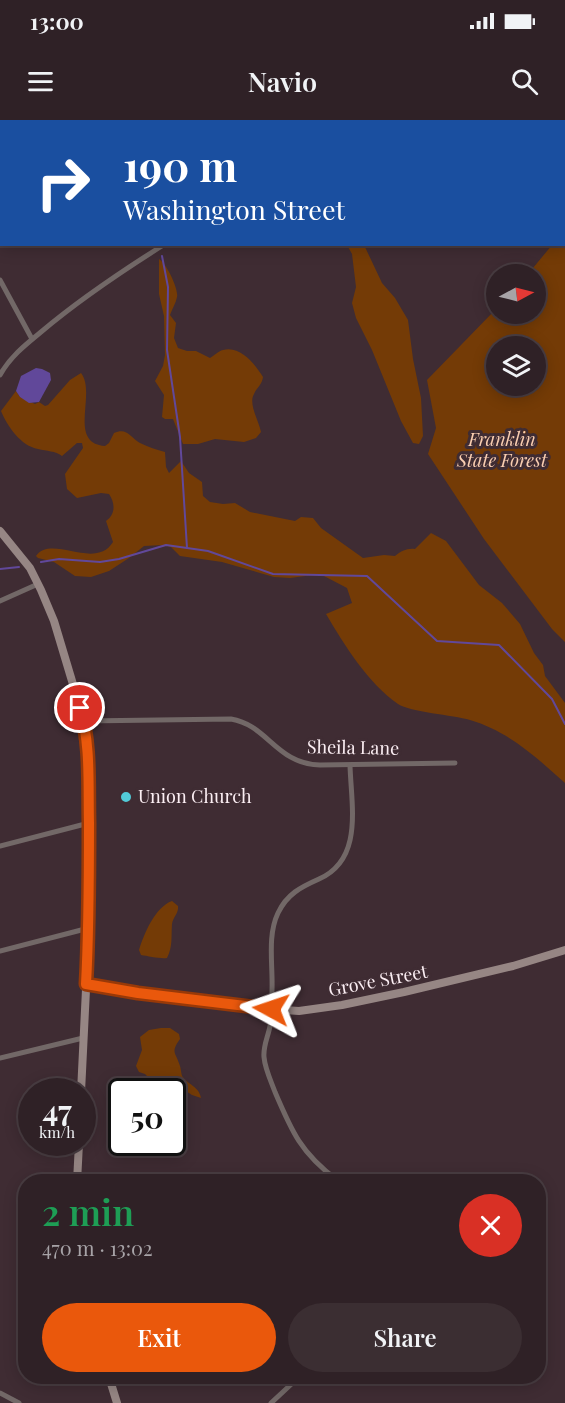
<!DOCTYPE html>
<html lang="en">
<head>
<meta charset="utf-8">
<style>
	:root { --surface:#2f2126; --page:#3b2e32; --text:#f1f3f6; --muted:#a7a3a7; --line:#4a3e43; --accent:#ea580c }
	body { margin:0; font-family:"Playfair Display",serif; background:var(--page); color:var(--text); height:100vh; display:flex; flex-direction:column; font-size:22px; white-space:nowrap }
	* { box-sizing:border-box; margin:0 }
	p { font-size:20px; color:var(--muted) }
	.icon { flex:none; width:33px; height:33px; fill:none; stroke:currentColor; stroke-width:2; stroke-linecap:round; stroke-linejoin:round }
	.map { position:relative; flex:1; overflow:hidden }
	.drawer { position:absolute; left:18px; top:1054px; width:528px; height:210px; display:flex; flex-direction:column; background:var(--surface); border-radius:24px; box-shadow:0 3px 15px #0003,0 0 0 2px var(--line) }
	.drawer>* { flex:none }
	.guide { position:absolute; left:0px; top:0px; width:566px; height:126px; box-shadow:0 3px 15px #0003,0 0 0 2px var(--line); background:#1a4fa0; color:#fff; overflow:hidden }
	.needle { width:39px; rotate:83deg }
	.fabs { position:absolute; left:486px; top:144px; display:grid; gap:12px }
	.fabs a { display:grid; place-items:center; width:60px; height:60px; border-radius:50%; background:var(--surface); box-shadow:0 3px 15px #0003,0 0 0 2px var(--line); font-size:30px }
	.speed { position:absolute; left:18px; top:958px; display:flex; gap:12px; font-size:30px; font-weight:700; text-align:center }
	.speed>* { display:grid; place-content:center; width:78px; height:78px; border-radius:50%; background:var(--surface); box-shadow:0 3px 15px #0003,0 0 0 2px var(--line); line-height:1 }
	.speed small { font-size:15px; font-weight:400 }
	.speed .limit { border:3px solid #111; border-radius:9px; background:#fff; color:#111 }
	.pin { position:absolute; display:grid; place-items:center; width:51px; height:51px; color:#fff; margin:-26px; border:3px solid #fff; border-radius:50%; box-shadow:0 2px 6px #0007 }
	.me { position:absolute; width:66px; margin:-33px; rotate:275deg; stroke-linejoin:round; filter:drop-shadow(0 0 4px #0008) }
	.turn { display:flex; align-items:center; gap:21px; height:126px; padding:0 24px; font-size:27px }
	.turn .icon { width:78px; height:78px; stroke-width:2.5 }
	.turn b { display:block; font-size:42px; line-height:51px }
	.round { display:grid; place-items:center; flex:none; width:63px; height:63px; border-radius:32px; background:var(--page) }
	.overview { display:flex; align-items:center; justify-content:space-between; height:102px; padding:0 24px }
	h1 { font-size:36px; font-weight:600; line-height:45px; color:#1e9e55 }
	.button { display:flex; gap:12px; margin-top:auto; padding:12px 24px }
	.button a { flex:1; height:69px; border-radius:36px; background:var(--accent); color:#fff; font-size:24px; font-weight:600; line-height:69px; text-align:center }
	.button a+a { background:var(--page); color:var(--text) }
	.status { display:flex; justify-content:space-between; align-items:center; height:42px; padding:0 30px; background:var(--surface); direction:ltr }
	.status svg { height:16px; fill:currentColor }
	header { display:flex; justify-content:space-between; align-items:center; height:78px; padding:0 24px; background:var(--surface); font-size:27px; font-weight:600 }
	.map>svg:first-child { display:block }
	.green { fill:#743b06; fill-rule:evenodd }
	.water { fill:#61489a }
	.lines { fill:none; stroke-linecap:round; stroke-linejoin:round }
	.stream { stroke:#61489a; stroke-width:2 }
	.minor { stroke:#726867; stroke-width:5 }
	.secondary { stroke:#968684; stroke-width:8 }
	.route-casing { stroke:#983908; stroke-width:15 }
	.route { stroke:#ea580c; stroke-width:10 }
	.poi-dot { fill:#52cbd8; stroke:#3f2c33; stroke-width:2 }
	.labels { text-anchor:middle; stroke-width:6; stroke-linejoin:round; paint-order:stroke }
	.park-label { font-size:18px; font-style:italic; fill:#faceb1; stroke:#3f2c33 }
	.street-label { font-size:18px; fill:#fbeef3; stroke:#3f2c33 }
	.poi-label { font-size:18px; fill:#fbeef3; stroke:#3f2c33; text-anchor:start }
</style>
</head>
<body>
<div class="status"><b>13:00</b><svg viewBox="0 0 49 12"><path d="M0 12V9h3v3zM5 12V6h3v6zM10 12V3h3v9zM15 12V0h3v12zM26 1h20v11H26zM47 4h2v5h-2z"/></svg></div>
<header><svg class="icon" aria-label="menu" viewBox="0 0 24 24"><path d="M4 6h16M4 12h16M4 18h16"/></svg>Navio<svg class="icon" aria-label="search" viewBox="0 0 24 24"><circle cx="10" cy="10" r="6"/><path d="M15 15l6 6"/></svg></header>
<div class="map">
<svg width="565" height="1283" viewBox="0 0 565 1283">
	<rect width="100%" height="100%" fill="#3f2c33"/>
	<!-- green -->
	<g class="green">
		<path d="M565,107V522L552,509L484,419L428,334L436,308L427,260L496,189V194H536V154H528L552,125L564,124ZM496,226H536V266H496Z"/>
		<polygon points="347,125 363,125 365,127 382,163 395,178 408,200 413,239 421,278 423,316 419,324 413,323 401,301 372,230 356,198 352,183 356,167 352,134"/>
		<path d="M159,139C166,143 179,169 177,177C176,183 172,189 170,195L176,203L174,218L178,228L187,231H196L210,238C214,236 218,231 223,230C240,225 255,244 263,257C262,265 257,267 254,274C248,284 259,301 261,312L256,318L244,322L215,319L198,324H183L173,299H165L162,297L164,275L155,261L163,246L165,235L164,196L159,174Z"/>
		<path d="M81,253C97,273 67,323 105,326L109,323L114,313C127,307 130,317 140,323C148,327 157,330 165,332L166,347L169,353L181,341L189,353L202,362L203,376L210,382L223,384L235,383L250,392L295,401L301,397L313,398L321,408L363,438L384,435L395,436C401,431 407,428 415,429L431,413L446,421L479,465L502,483L520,504L534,533L543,545L545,556L565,583V663C536,637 508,611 470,600C453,595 410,592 398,584C367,562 345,526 326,494L352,483L347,468L324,456L313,455L290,458L274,457L222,442L180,436L171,427L163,425L144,426L129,438L109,451L91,457L75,456L54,442L38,438L36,436C52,414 95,451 113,422L106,401C116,394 115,383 109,374L101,373L77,378L67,369L65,354L83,328L82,323H77L62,336C55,331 47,331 38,329C21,326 7,306 1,291L16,271L20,277L35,284L39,282L45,286L48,285L70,260Z"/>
		<path d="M172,781L178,786C179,793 173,797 172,804C171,817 173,826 167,838C160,839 148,836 141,835L139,830C144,814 155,787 172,781Z"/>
		<path d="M161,908H170L179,914L180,919C170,933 176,932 180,946C181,949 181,953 182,956C188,965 199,966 201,978L192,975L175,964L167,968L165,972H147L148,957L145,954L139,952L136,946L142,930L140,917L149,910Z"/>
	</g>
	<!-- water -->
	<polygon class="water" points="36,248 42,249 50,253 51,260 39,282 29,283 20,277 16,271 21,256"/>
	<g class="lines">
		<!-- stream -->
		<g class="stream">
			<polyline points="158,124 158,125"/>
			<polyline points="162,136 168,167 167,230 180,317 187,428"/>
			<polyline points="41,442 59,439 100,442 119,439 166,425 208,431 273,454 367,456 437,521 499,525 552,579 565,604"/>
			<polyline points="0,449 19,447"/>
		</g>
		<!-- minor -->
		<g class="minor">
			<polyline points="301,2 303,0"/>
			<polyline points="0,100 2,97"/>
			<polyline points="0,160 32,219"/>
			<path d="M0,255C10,237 25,225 41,212C80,179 122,151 165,124"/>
			<polyline points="0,481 38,464"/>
			<path d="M84,601L231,599C268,605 276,644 320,645L455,643"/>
			<polyline points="0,726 89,703"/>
			<polyline points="0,831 89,808"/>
			<polyline points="0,938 83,918"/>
			<path d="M337,1060C301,1033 292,1012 275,972C271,961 265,949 264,937C263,926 268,917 270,906C272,895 272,881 272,870C273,845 267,816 278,793C287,774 301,767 319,759C364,739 351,685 350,645"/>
			<polyline points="0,1273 19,1283"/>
			<polyline points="271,1283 299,1257"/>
		</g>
		<!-- secondary -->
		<g class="secondary">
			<polyline points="0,411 30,448 41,470 54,501 84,601 88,640 89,808 81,972"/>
			<polyline points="86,864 253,888 299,891 342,885 404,872 513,846 565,830"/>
			<polyline points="77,1062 79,1023"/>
			<polyline points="109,1257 117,1283"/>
		</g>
	</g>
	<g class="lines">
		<!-- route casing -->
		<g class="route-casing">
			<path id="route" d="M80,588C91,625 88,665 89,703C89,757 89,810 86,864L138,873L271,889"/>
		</g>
		<!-- route -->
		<use href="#route" class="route"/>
	</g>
	<!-- markers -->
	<circle class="poi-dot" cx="126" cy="677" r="6"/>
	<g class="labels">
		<!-- park labels -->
		<g class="park-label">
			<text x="502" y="326">Franklin<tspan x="502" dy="21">State Forest</tspan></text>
		</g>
		<!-- street labels -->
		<g class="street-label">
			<text transform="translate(353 628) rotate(1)" y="6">Sheila Lane</text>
			<text transform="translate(378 861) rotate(-11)" y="6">Grove Street</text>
		</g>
		<!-- poi labels -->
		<g class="poi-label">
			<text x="138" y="683">Union Church</text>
		</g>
	</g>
</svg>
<div class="fabs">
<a><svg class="needle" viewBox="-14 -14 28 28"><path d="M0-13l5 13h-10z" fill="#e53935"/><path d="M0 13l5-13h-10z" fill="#a7a3a7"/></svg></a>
<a><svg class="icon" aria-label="layers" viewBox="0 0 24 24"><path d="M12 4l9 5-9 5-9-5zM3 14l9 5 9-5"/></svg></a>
</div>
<div class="speed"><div>47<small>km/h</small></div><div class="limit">50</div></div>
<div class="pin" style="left:80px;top:588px;background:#d93025"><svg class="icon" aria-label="arrive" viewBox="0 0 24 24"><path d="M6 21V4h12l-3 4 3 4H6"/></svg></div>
<svg class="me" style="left:271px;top:889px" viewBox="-20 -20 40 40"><path d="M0-17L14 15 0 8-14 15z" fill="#ea580c" stroke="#fff" stroke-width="4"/></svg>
<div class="guide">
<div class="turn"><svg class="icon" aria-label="right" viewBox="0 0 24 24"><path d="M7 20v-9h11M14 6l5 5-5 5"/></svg><div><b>190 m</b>Washington Street</div></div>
</div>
<section class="drawer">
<div class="overview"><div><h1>2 min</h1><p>470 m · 13:02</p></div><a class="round" style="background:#d93025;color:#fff"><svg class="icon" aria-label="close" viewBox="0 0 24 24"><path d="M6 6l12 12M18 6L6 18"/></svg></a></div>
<div class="button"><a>Exit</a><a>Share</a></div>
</section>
</div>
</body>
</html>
